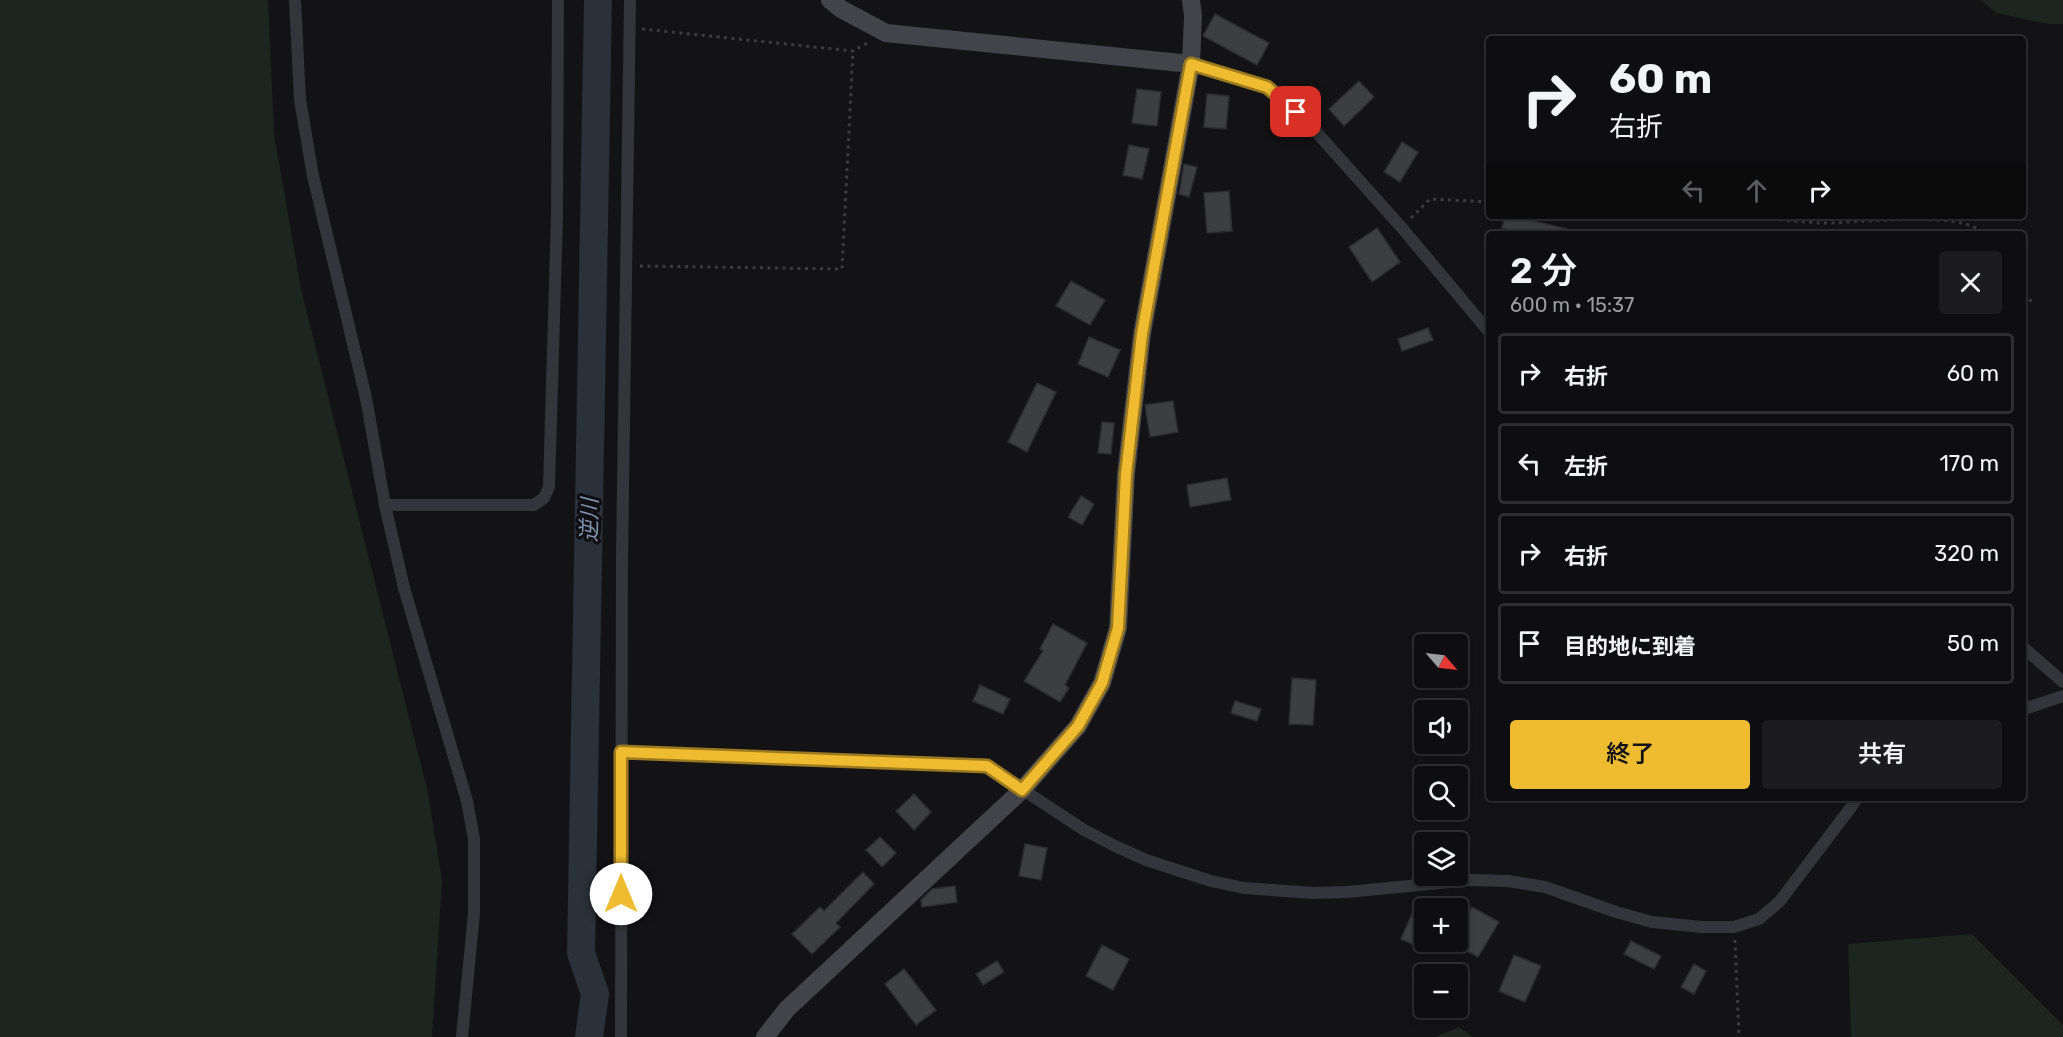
<!DOCTYPE html>
<html lang="ja">
<head>
<meta charset="utf-8">
<style>
	:root { --surface:#0e0e10; --page:#1c1c1e; --text:#f1f3f6; --muted:#9b9c9f; --line:#2e2e30; --accent:#efbc31 }
	body { margin:0; font-family:Rubik,"Noto Sans JP",sans-serif; background:var(--page); color:var(--text); height:100vh; display:flex; flex-direction:column; font-size:22px; white-space:nowrap }
	* { box-sizing:border-box; margin:0 }
	p { font-size:20px; color:var(--muted) }
	.icon { flex:none; width:33px; height:33px; fill:none; stroke:currentColor; stroke-width:2; stroke-linecap:round; stroke-linejoin:round }
	.map { position:relative; flex:1; overflow:hidden }
	.sheet { position:absolute; left:1486px; top:231px; width:540px; height:570px; display:flex; flex-direction:column; background:var(--surface); border-radius:6px; box-shadow:0 3px 9px #0003,0 0 0 2px var(--line) }
	.sheet>* { flex:none }
	.guide { position:absolute; left:1486px; top:36px; width:540px; height:183px; border-radius:6px; box-shadow:0 3px 9px #0003,0 0 0 2px var(--line); background:#0e0e10; color:var(--text); overflow:hidden }
	.needle { width:39px; rotate:118deg }
	.fabs { position:absolute; left:1414px; top:634px; display:grid; gap:12px }
	.fabs a { display:grid; place-items:center; width:54px; height:54px; border-radius:6px; background:var(--surface); box-shadow:0 3px 9px #0003,0 0 0 2px var(--line); font-size:30px }
	.pin { position:absolute; display:grid; place-items:center; width:51px; height:51px; color:#fff; margin:-26px; border-radius:12px; box-shadow:0 3px 9px #0006 }
	.me { position:absolute; width:66px; margin:-33px; rotate:0deg; stroke-linejoin:round; filter:drop-shadow(0 0 4px #0008) }
	.turn { display:flex; align-items:center; gap:21px; height:126px; padding:0 24px; font-size:27px }
	.turn .icon { width:78px; height:78px; stroke-width:2.5 }
	.turn b { display:block; font-size:42px; line-height:51px }
	.lanes { display:flex; align-items:center; height:57px; padding:0 24px; background:#0003; justify-content:center; gap:30px; direction:ltr }
	.lanes .off { opacity:.35 }
	.round { display:grid; place-items:center; flex:none; width:63px; height:63px; border-radius:6px; background:var(--page) }
	.summary { display:flex; align-items:center; justify-content:space-between; height:102px; padding:0 24px }
	h1 { font-size:36px; font-weight:600; line-height:45px }
	.action { display:flex; gap:12px; margin-top:auto; padding:12px 24px }
	.action a { flex:1; height:69px; border-radius:6px; background:var(--accent); color:#111; font-size:24px; font-weight:600; line-height:69px; text-align:center }
	.action a+a { background:var(--page); color:var(--text) }
	ul { padding:0; list-style:none }
	li { display:flex; align-items:center; gap:18px; height:81px; margin:0 12px 9px; padding:0 12px; border:3px solid var(--line); border-radius:6px }
	li div { flex:1 }
	li b { display:block; font-size:22px }
	li em { font-style:normal }
	.map>svg:first-child { display:block }
	.green { fill:#1d251f }
	.lines { fill:none; stroke-linecap:round; stroke-linejoin:round }
	.river { stroke:#2a3138; stroke-width:28 }
	.building { fill:#3d3e42; stroke:#2d2d31; stroke-width:1.5 }
	.path { stroke:#3a3c41; stroke-width:3; stroke-dasharray:3 4.5; stroke-linecap:butt }
	.street { stroke:#34353a; stroke-width:12 }
	.secondary { stroke:#42444a; stroke-width:18 }
	.route-casing { stroke:#9b7a20; stroke-width:15 }
	.route { stroke:#efbc31; stroke-width:10 }
	.labels { text-anchor:middle; stroke-width:6; stroke-linejoin:round; paint-order:stroke }
	.water-label { font-size:22px; font-style:italic; fill:#7c94b0; stroke:#0e0e10 }
</style>
</head>
<body>
<div class="map">
<svg width="2063" height="1037" viewBox="0 0 2063 1037">
	<rect width="100%" height="100%" fill="#131315"/>
	<!-- green -->
	<g class="green">
		<polygon points="0,0 268,0 274,134 301,289 428,793 442,881 432,1037 0,1037"/>
		<polygon points="1980,0 2063,0 2063,24 2048,24 1997,13"/>
		<polygon points="1972,934 2063,1025 2063,1037 1851,1037 1848,944"/>
		<polygon points="1459,1027 1473,1037 1435,1037"/>
	</g>
	<g class="lines">
		<!-- river -->
		<polyline class="river" points="589,1037 595,994 581,953 598,0"/>
	</g>
	<!-- building -->
	<g class="building">
		<polygon points="1215,14 1269,43 1257,65 1203,36"/>
		<polygon points="1359,81 1374,97 1344,126 1329,109"/>
		<polygon points="1137,89 1161,92 1157,126 1132,123"/>
		<polygon points="1207,94 1229,96 1226,129 1204,127"/>
		<polygon points="1402,142 1418,152 1400,182 1384,172"/>
		<polygon points="1129,145 1149,149 1142,179 1123,175"/>
		<polygon points="1184,164 1197,167 1189,197 1179,194"/>
		<polygon points="1229,191 1232,231 1207,233 1204,193"/>
		<polygon points="1505,216 1514,216 1567,229 1567,234 1524,234 1502,228"/>
		<polygon points="1377,228 1400,262 1372,282 1349,247"/>
		<polygon points="1071,281 1105,300 1090,325 1056,306"/>
		<polygon points="1428,328 1433,340 1402,351 1398,339"/>
		<polygon points="1089,337 1120,350 1108,377 1078,364"/>
		<polygon points="1037,383 1056,392 1027,452 1008,442"/>
		<polygon points="1173,401 1178,432 1150,437 1145,405"/>
		<polygon points="1102,422 1114,423 1111,454 1098,453"/>
		<polygon points="1227,478 1231,500 1190,507 1187,485"/>
		<polygon points="1081,496 1094,504 1082,525 1068,517"/>
		<polygon points="1053,624 1087,643 1065,685 1069,688 1060,702 1024,681 1043,651 1040,649"/>
		<polygon points="1292,678 1316,680 1313,725 1289,724"/>
		<polygon points="980,685 1010,699 1003,714 973,701"/>
		<polygon points="1235,701 1261,709 1257,721 1231,713"/>
		<polygon points="914,794 931,812 914,830 896,811"/>
		<polygon points="880,837 896,853 882,867 866,850"/>
		<polygon points="1025,844 1047,848 1041,880 1019,876"/>
		<polygon points="863,872 874,884 836,923 840,927 812,954 792,934 820,907 824,911"/>
		<polygon points="955,886 957,902 922,907 921,900 932,889"/>
		<polygon points="1415,907 1425,911 1425,938 1421,948 1401,939"/>
		<polygon points="1472,907 1499,922 1478,957 1458,946 1458,930"/>
		<polygon points="1631,941 1661,956 1654,969 1624,954"/>
		<polygon points="1102,945 1129,959 1113,990 1086,976"/>
		<polygon points="1514,955 1541,966 1525,1002 1499,991"/>
		<polygon points="997,961 1004,972 983,985 976,974"/>
		<polygon points="1694,964 1706,971 1694,994 1681,987"/>
		<polygon points="904,969 936,1010 916,1025 885,984"/>
	</g>
	<g class="lines">
		<!-- path -->
		<g class="path">
			<polyline points="642,29 853,51 869,42"/>
			<path d="M1742,216C1768,218 1795,222 1821,223C1851,224 1967,209 1983,234"/>
			<polyline points="1411,218 1430,199 1490,202"/>
			<polyline points="640,266 842,269 853,51"/>
			<polyline points="2024,294 2033,303"/>
			<polyline points="1735,940 1739,1037"/>
		</g>
		<!-- street -->
		<g class="street">
			<polyline points="295,0 300,100 313,176 366,398 385,505 404,588 467,801 474,839 474,913 462,1037"/>
			<polyline points="1191,64 1267,87 1310,125 1402,228 1490,333"/>
			<polyline points="385,505 534,505 544,498 549,487 557,216 558,0"/>
			<polyline points="2024,648 2063,682"/>
			<polyline points="2024,709 2063,696"/>
			<polyline points="621,752 987,766 1084,830 1115,846 1146,860 1211,881 1244,888 1313,893 1347,892 1471,880 1508,881 1545,887 1616,912 1652,922 1702,927 1734,927 1759,919 1780,901 1858,798"/>
			<polyline points="621,1037 622,557 630,0"/>
		</g>
		<!-- secondary -->
		<g class="secondary">
			<polyline points="830,0 841,9 886,33 1191,64"/>
			<polyline points="765,1037 787,1009 1022,790 1078,726 1102,683 1118,628 1126,474 1142,334 1191,64 1193,16 1191,0"/>
		</g>
	</g>
	<g class="lines">
		<!-- route casing -->
		<g class="route-casing">
			<polyline id="route" points="621,894 621,752 987,766 1022,790 1078,726 1102,683 1118,628 1126,474 1142,334 1191,64 1267,87 1296,112"/>
		</g>
		<!-- route -->
		<use href="#route" class="route"/>
	</g>
	<g class="labels">
		<!-- water labels -->
		<g class="water-label">
			<text transform="translate(589 520) rotate(-89)" y="8">逆川</text>
		</g>
	</g>
</svg>
<div class="fabs">
<a><svg class="needle" viewBox="-14 -14 28 28"><path d="M0-13l5 13h-10z" fill="#e53935"/><path d="M0 13l5-13h-10z" fill="#9b9c9f"/></svg></a>
<a><svg class="icon" aria-label="sound" viewBox="0 0 24 24"><path d="M4 9h4l5-4v14l-5-4H4zM17 9q2 3 0 6"/></svg></a>
<a><svg class="icon" aria-label="search" viewBox="0 0 24 24"><circle cx="10" cy="10" r="6"/><path d="M15 15l6 6"/></svg></a>
<a><svg class="icon" aria-label="layers" viewBox="0 0 24 24"><path d="M12 4l9 5-9 5-9-5zM3 14l9 5 9-5"/></svg></a>
<a>+</a>
<a>−</a>
</div>
<div class="pin" style="left:1296px;top:112px;background:#d93025"><svg class="icon" aria-label="arrive" viewBox="0 0 24 24"><path d="M6 21V4h12l-3 4 3 4H6"/></svg></div>
<svg class="me" style="left:621px;top:894px" viewBox="-20 -20 40 40"><circle r="19" fill="#fff"/><path d="M0-13L10 11 0 6-10 11z" fill="#efbc31"/></svg>
<div class="guide">
<div class="turn"><svg class="icon" aria-label="right" viewBox="0 0 24 24"><path d="M7 20v-9h11M14 6l5 5-5 5"/></svg><div><b>60 m</b>右折</div></div>
<div class="lanes"><svg class="icon off" aria-label="left" viewBox="0 0 24 24"><path d="M17 20v-9H6M10 6l-5 5 5 5"/></svg><svg class="icon off" aria-label="ahead" viewBox="0 0 24 24"><path d="M12 20V5M6 11l6-6 6 6"/></svg><svg class="icon" aria-label="right" viewBox="0 0 24 24"><path d="M7 20v-9h11M14 6l5 5-5 5"/></svg></div>
</div>
<section class="sheet">
<div class="summary"><div><h1>2 分</h1><p>600 m · 15:37</p></div><a class="round"><svg class="icon" aria-label="close" viewBox="0 0 24 24"><path d="M6 6l12 12M18 6L6 18"/></svg></a></div>
<ul>
<li><svg class="icon" aria-label="right" viewBox="0 0 24 24"><path d="M7 20v-9h11M14 6l5 5-5 5"/></svg><div><b>右折</b></div><em>60 m</em></li>
<li><svg class="icon" aria-label="left" viewBox="0 0 24 24"><path d="M17 20v-9H6M10 6l-5 5 5 5"/></svg><div><b>左折</b></div><em>170 m</em></li>
<li><svg class="icon" aria-label="right" viewBox="0 0 24 24"><path d="M7 20v-9h11M14 6l5 5-5 5"/></svg><div><b>右折</b></div><em>320 m</em></li>
<li><svg class="icon" aria-label="arrive" viewBox="0 0 24 24"><path d="M6 21V4h12l-3 4 3 4H6"/></svg><div><b>目的地に到着</b></div><em>50 m</em></li>
</ul>
<div class="action"><a>終了</a><a>共有</a></div>
</section>
</div>
</body>
</html>
